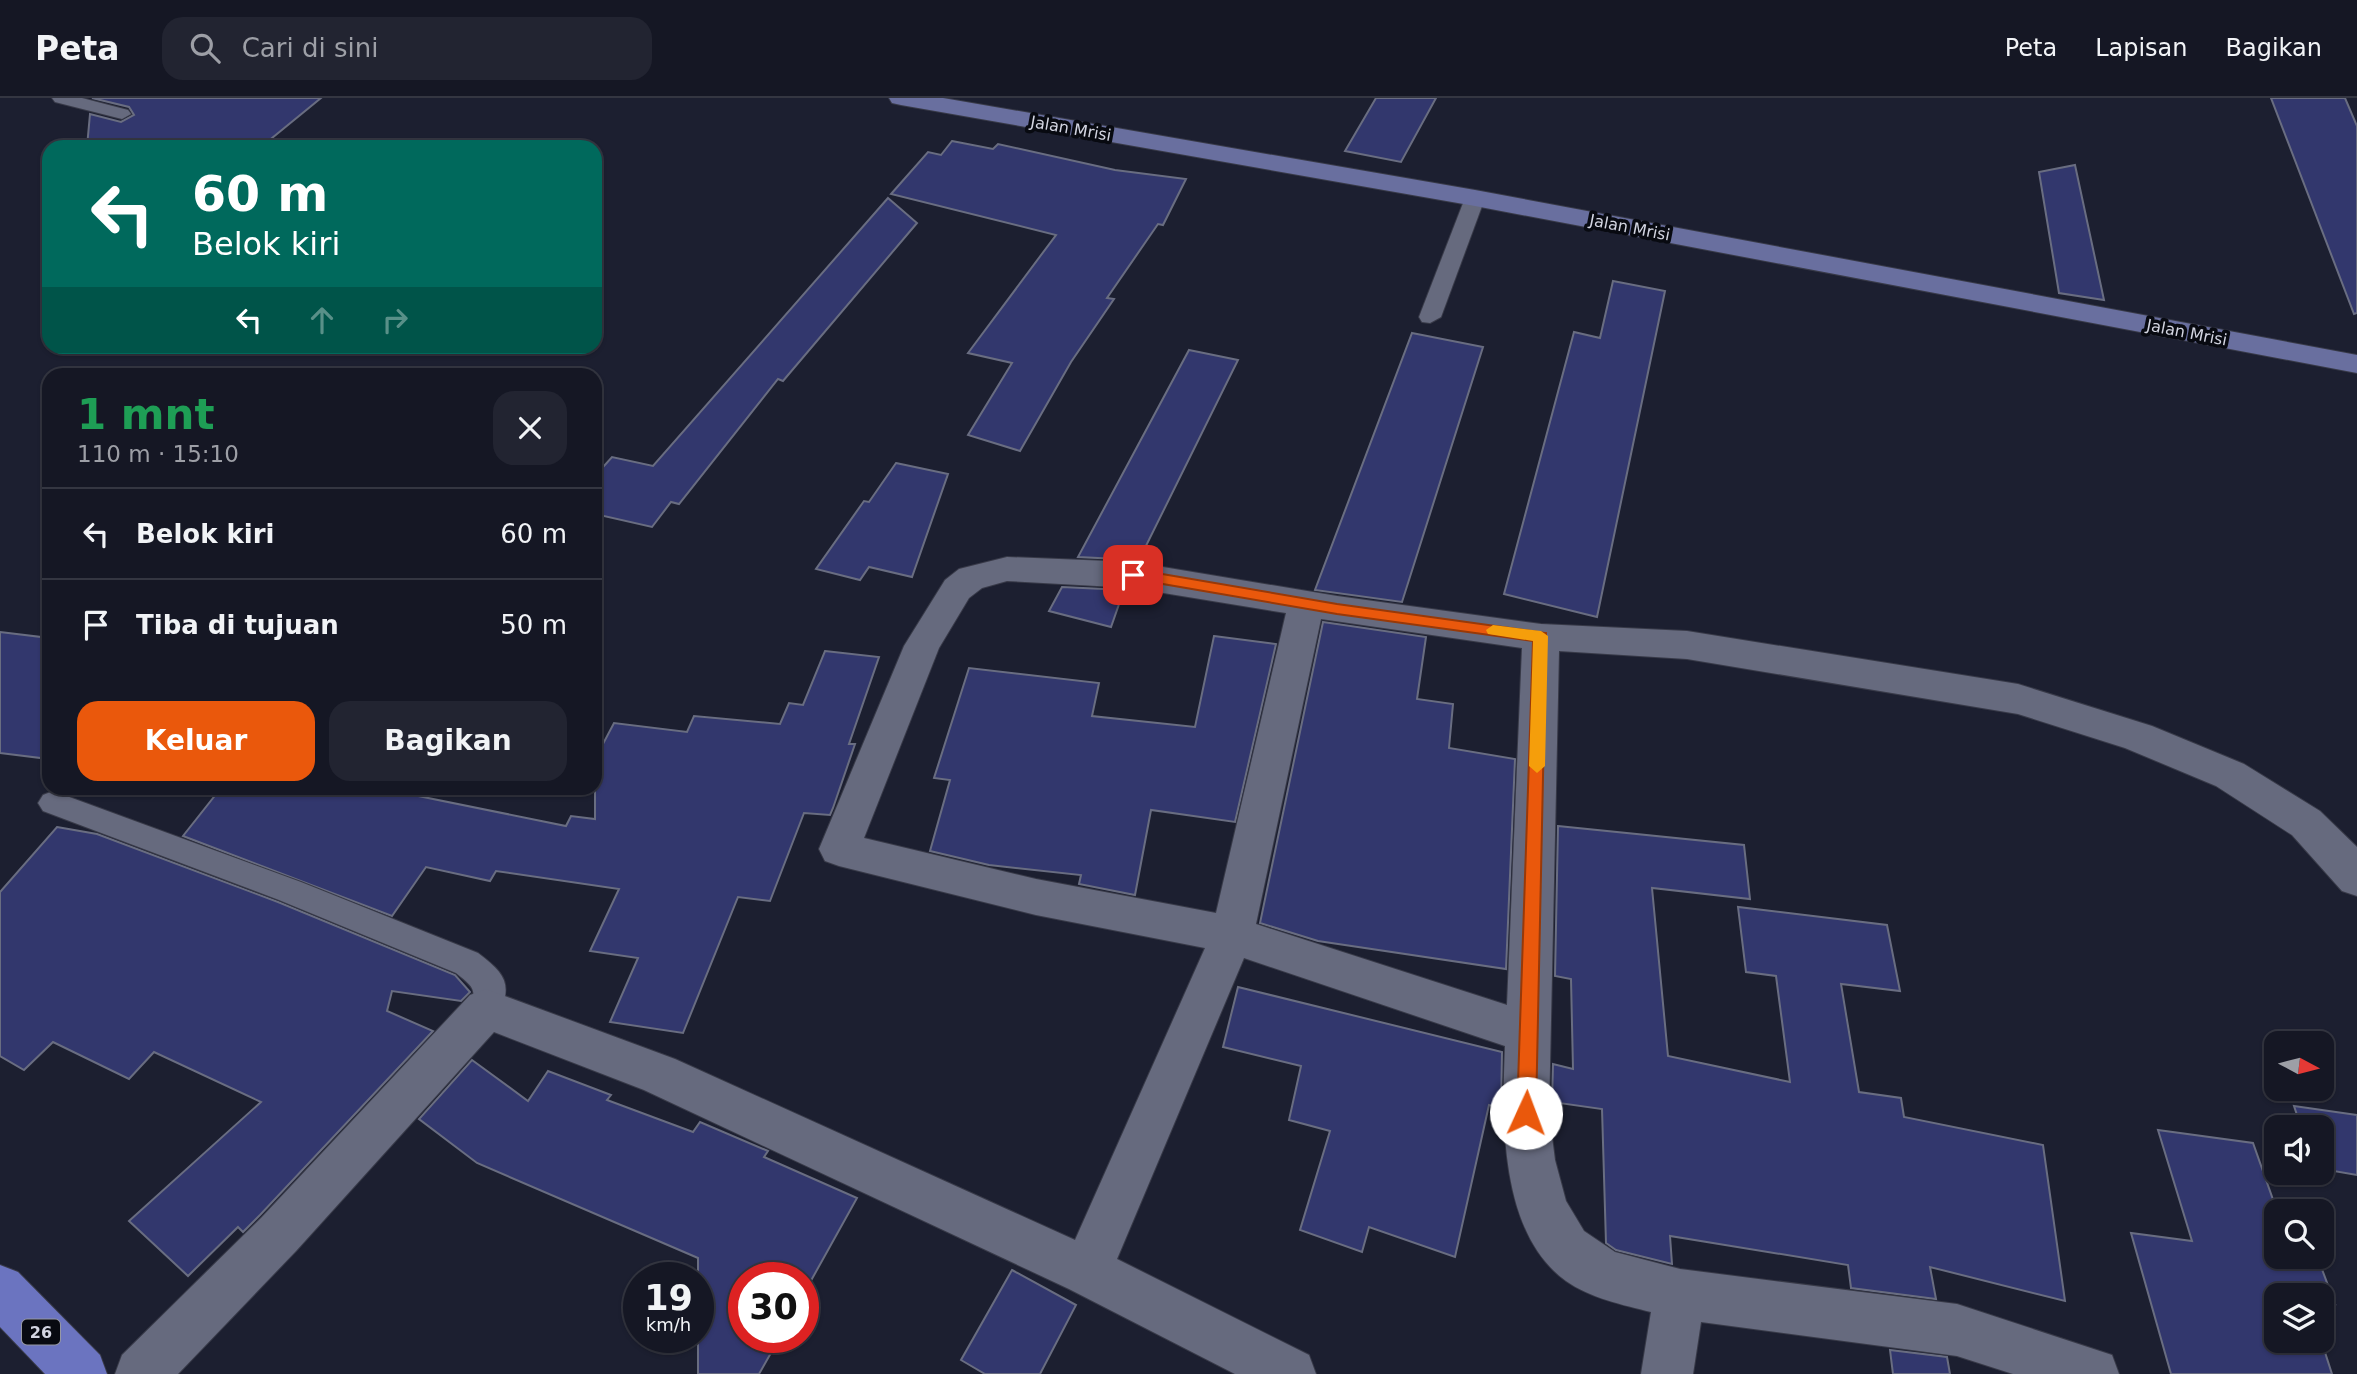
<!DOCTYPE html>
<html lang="id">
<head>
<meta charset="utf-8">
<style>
	:root { --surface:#151724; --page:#222431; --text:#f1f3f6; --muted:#9d9fa6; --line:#343641; --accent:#ea580c }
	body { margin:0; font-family:"DejaVu Sans",sans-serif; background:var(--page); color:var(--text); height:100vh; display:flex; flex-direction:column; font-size:26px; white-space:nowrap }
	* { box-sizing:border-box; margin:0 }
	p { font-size:23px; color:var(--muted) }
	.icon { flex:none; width:38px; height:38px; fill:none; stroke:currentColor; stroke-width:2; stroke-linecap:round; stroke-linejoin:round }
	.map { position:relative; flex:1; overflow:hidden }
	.sheet { position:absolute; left:42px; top:270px; width:560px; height:427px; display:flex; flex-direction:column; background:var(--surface); border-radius:21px; box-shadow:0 2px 5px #0004,0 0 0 2px var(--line) }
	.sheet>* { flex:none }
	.top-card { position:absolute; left:42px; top:42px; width:560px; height:214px; border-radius:21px; box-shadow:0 2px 5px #0004,0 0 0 2px var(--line); background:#00695c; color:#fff; overflow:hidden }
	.needle { width:46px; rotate:97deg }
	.tools { position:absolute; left:2264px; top:933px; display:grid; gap:14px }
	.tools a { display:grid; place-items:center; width:70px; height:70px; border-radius:14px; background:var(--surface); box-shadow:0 2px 5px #0004,0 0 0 2px var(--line); font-size:35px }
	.speed { position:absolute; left:623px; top:1164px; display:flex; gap:14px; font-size:35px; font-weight:700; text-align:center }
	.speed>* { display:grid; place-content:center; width:91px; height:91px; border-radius:50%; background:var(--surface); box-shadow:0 2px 5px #0004,0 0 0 2px var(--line); line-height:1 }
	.speed small { font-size:18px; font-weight:400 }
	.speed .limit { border:10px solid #d22; background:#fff; color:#111 }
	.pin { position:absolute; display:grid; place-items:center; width:60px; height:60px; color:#fff; margin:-30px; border-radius:14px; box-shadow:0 4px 10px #0006 }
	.me { position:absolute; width:77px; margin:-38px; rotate:2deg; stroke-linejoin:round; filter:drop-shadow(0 0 5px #0008) }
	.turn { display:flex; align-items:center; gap:24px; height:147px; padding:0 35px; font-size:32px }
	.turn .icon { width:91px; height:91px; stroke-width:2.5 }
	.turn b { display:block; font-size:49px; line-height:60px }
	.lanes { display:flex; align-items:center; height:66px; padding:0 35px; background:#0003; justify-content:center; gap:35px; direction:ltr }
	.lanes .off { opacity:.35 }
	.round { display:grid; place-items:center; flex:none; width:74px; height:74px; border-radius:21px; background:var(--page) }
	.headline { display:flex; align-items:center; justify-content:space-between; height:119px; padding:0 35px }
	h1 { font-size:42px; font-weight:700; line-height:52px; color:#1e9e55 }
	.primary-button { display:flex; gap:14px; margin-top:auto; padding:14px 35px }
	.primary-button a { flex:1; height:80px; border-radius:21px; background:var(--accent); color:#fff; font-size:28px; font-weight:700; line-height:80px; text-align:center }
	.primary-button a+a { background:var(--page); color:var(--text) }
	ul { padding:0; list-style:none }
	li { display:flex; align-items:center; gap:21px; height:91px; padding:0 35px; border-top:2px solid var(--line) }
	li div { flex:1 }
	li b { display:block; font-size:26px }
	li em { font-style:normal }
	header { display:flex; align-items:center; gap:42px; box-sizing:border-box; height:98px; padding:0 35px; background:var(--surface); border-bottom:2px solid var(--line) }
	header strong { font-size:33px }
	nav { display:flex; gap:38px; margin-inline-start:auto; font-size:24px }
	.search { width:490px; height:63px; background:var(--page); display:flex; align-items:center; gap:18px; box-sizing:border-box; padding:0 24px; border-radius:21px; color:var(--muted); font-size:26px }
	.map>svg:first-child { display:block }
	.building { fill:#32376d; stroke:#696d81; stroke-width:2 }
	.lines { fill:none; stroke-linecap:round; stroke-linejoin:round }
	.lane-casing { stroke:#383a48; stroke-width:2 }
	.street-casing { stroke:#383a48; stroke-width:2 }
	.secondary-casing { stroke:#383a48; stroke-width:2 }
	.primary-casing { stroke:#383a48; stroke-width:2 }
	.lane { fill:#666a7e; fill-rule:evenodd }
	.street { fill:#666a7e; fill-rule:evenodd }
	.secondary { fill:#696f9f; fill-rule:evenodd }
	.primary { fill:#6b74c0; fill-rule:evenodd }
	.route { fill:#ea580c; stroke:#983908; stroke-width:2 }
	.slow { fill:#f59e0b }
	.labels { text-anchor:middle; stroke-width:7; stroke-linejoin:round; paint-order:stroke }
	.far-street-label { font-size:16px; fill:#d3d5e1; stroke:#080a11 }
	.shield { fill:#080a11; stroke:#9698a3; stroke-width:2 }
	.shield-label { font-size:16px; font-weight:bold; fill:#d3d5e1 }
</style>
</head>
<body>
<header>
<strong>Peta</strong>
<div class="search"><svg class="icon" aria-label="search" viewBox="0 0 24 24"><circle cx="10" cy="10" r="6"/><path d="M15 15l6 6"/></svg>Cari di sini</div>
<nav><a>Peta</a><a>Lapisan</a><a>Bagikan</a></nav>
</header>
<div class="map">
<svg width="2357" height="1276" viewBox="0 0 2357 1276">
	<rect width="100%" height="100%" fill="#1c1f30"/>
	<!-- building -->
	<g class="building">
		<polygon points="92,0 321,0 261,49 87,49 90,16 121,24 134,17 129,9"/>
		<polygon points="1376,0 1436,0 1401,64 1345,53"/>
		<polygon points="2271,0 2345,0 2357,28 2357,215 2354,216"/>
		<polygon points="952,43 993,51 998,46 1115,72 1186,81 1163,127 1158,126 1107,200 1114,201 1071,264 1020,353 968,337 1012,265 968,255 1056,137 891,96 928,54 941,57"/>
		<polygon points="2075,67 2104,202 2059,195 2039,74"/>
		<polygon points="888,100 917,125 783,283 778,281 679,406 671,404 652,429 595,416 595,378 612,359 653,368"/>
		<polygon points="1613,183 1665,193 1597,519 1504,496 1574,234 1600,240"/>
		<polygon points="1412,235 1483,249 1402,504 1315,492"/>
		<polygon points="1189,252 1238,262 1139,462 1078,459"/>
		<polygon points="896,365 948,376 912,479 869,469 860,482 816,471 864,403 869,404"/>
		<polygon points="1062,489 1124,492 1111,529 1049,513"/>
		<polygon points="1323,524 1426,539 1417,601 1453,606 1449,650 1515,661 1506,871 1318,843 1260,825"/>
		<polygon points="0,534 49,540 49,661 0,655"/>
		<polygon points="1214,538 1276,546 1235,724 1151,712 1135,797 1079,786 1081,777 989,767 930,753 950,682 934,680 969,570 1099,585 1092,618 1195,629"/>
		<polygon points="825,553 879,559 849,646 855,646 833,710 830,717 804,715 770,803 738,799 683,935 610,924 638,860 590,853 619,791 496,773 490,783 426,769 392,818 183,738 221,690 379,690 566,728 571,718 595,721 595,661 614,625 687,634 694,618 780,626 789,605 803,607"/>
		<polygon points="1558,728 1744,747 1750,801 1652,790 1668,958 1790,984 1776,878 1746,874 1738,809 1887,827 1900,893 1841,886 1859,994 1901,1000 1904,1019 2043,1047 2065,1203 1930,1169 1936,1201 1851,1190 1848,1167 1670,1138 1672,1166 1616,1152 1606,1145 1602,1011 1552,1004 1553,966 1573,971 1571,881 1555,878"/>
		<polygon points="57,729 97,736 278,804 455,877 470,894 461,903 392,893 387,913 433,933 260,1117 243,1134 238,1129 188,1178 129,1123 261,1004 154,954 129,981 53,944 24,972 0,958 0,794"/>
		<polygon points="1238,889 1502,954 1501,1010 1489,1007 1455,1159 1369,1129 1362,1154 1300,1132 1330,1033 1289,1022 1301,968 1223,949"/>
		<polygon points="472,962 528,1003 548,973 611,997 607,1002 693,1034 700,1024 768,1053 764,1059 857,1100 803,1197 803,1180 744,1180 744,1239 780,1239 759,1276 698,1276 698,1160 477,1065 419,1021"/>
		<polygon points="2294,1008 2357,1017 2357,1077 2322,1071 2322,1029 2301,1029"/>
		<polygon points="2158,1032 2253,1045 2277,1113 2277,1158 2317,1158 2335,1206 2322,1204 2322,1197 2277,1197 2277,1242 2321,1242 2332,1276 2171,1276 2131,1135 2192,1143"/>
		<polygon points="1012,1172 1076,1207 1040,1276 985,1276 961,1262"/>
		<polygon points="1890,1252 1947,1259 1950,1276 1893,1276"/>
	</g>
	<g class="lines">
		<!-- lane casing -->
		<g class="lane-casing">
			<g id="lane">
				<polygon points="52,0 82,0 128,12 131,16 122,21 55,4"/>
				<polygon points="1475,94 1485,100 1441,219 1430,225 1422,224 1419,219 1465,100"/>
				<path d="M53,693L301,784L478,855C507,877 513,887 497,921L486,926L475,921L470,911C478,891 472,888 456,875L279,802L43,713L38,705L43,697Z"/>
			</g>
		</g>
		<!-- street casing -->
		<g class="street-casing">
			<path id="street" d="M1007,459L1133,464L1337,498L1541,526L1687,533L2018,586L2152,628L2244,666L2320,713L2357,749V798L2342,793L2292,737L2216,688L2125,650L2018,616L1687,561L1559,553L1549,1015L1555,1062L1566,1103L1584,1133L1615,1154L1680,1171L1957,1206L2112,1257L2119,1276H2013L1957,1258L1701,1224L1693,1276H1641L1651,1214C1623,1207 1590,1200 1566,1183C1499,1135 1502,1020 1505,948L1244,860L1117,1161L1309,1257L1316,1276H1235L1069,1191L644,992L494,934L296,1153L178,1276H115L122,1257L262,1119L470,897L486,891L675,961L1075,1142L1205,850L1036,817L839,768L825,763L819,751L904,548L945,482L959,471ZM1007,483L1133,490L1286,515L1216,815L1036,781L864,740L939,550L969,500L982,490ZM1321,521L1522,550L1507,907L1256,826Z"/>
		</g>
		<!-- secondary casing -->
		<g class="secondary-casing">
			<polygon id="secondary" points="889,0 943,0 1475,92 2357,257 2357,275 1475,108 901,7 892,5"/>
		</g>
		<!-- primary casing -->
		<g class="primary-casing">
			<polygon id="primary" points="0,1167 18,1174 100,1257 107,1276 45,1276 0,1229"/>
		</g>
		<!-- lane -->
		<use href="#lane" class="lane"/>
		<!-- street -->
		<use href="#street" class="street"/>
		<!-- secondary -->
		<use href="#secondary" class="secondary"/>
		<!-- primary -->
		<use href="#primary" class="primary"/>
	</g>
	<!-- route -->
	<polygon class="route" points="1133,471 1337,506 1546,535 1536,1015 1533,1022 1526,1024 1520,1022 1517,1015 1533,543 1337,516 1128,480 1126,477"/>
	<!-- slow -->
	<polygon class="slow" points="1493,527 1541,533 1548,538 1545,668 1537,675 1529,668 1533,543 1488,536 1486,532"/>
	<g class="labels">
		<!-- far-street labels -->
		<g class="far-street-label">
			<text transform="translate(1071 30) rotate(10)" y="6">Jalan Mrisi</text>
			<text transform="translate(1630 129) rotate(11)" y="6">Jalan Mrisi</text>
			<text transform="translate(2187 234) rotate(11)" y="6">Jalan Mrisi</text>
		</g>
		<!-- shield labels -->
		<rect class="shield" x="22" y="1221.5" width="38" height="25" rx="5"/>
		<g class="shield-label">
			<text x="41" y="1240">26</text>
		</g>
	</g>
</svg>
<div class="tools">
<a><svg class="needle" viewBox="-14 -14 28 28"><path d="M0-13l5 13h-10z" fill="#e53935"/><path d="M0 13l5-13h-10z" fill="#9d9fa6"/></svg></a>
<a><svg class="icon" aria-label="sound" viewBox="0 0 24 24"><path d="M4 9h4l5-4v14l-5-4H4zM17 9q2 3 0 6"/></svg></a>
<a><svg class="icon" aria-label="search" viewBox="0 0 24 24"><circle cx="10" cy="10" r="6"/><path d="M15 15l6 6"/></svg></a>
<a><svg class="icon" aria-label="layers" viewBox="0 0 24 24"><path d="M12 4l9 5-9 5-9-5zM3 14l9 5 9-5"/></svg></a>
</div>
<div class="speed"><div>19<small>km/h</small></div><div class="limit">30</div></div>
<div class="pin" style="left:1133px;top:477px;background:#d93025"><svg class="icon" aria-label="arrive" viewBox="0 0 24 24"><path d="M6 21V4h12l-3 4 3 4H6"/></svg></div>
<svg class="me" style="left:1526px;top:1015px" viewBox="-20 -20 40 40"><circle r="19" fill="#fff"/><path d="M0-13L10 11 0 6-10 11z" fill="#ea580c"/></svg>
<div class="top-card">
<div class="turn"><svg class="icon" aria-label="left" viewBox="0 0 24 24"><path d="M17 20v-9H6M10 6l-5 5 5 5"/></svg><div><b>60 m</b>Belok kiri</div></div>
<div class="lanes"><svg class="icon" aria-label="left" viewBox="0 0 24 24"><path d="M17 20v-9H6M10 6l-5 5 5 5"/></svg><svg class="icon off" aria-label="ahead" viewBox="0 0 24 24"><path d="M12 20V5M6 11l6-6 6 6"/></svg><svg class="icon off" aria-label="right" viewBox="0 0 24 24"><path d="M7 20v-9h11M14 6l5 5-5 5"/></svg></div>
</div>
<section class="sheet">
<div class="headline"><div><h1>1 mnt</h1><p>110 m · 15:10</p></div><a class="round"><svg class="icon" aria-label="close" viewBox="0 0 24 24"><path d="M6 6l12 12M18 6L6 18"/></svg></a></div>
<ul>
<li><svg class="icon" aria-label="left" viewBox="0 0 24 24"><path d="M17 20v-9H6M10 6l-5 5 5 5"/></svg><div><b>Belok kiri</b></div><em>60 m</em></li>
<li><svg class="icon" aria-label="arrive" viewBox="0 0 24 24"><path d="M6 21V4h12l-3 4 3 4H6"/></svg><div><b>Tiba di tujuan</b></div><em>50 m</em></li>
</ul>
<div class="primary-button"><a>Keluar</a><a>Bagikan</a></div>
</section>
</div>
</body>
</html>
